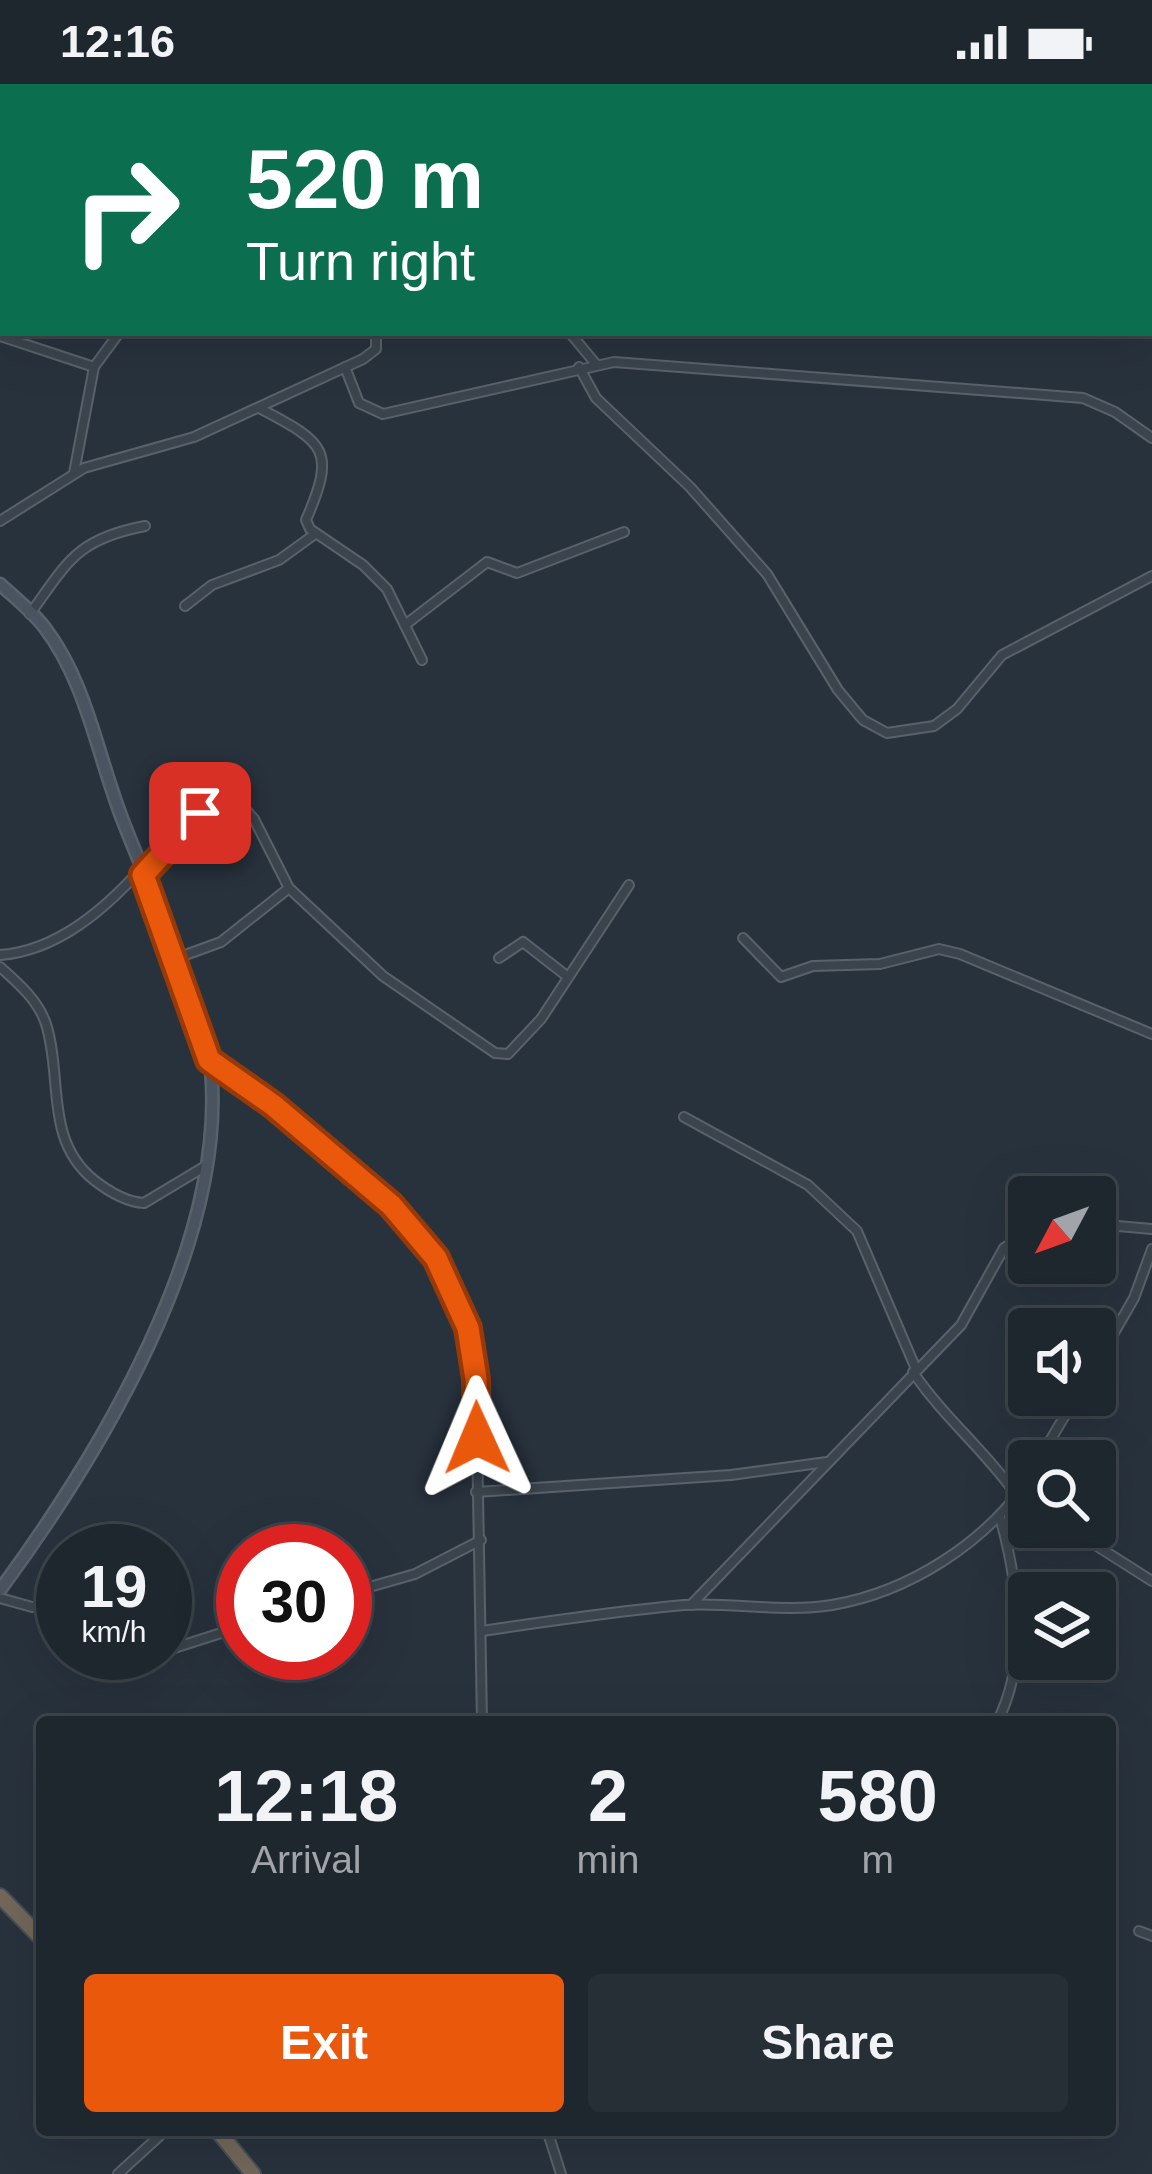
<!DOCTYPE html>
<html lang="en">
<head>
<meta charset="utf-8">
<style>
	:root { --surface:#1e262e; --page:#262e36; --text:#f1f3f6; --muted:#a1a5aa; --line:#3c434a; --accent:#ea580c }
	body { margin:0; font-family:Arial,sans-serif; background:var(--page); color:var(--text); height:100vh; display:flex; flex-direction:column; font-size:45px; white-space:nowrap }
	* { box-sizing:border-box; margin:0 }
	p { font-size:39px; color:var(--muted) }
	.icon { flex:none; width:66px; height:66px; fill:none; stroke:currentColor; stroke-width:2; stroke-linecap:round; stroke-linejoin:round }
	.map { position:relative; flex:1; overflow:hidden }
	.panel { position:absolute; left:36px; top:1632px; width:1080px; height:420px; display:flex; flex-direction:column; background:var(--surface); border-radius:12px; box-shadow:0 12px 48px #0002,0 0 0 3px var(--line) }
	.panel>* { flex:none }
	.banner { position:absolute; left:0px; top:0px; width:1152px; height:252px; box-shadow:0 12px 48px #0002,0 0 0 3px var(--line); background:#0b6e4f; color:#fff; overflow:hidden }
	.needle { width:78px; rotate:229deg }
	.fabs { position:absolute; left:1008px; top:1092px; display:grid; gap:24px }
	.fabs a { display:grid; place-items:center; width:108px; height:108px; border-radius:12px; background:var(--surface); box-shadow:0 12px 48px #0002,0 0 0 3px var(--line); font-size:60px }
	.speed { position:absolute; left:36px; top:1440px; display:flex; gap:24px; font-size:60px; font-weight:700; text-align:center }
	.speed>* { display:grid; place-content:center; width:156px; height:156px; border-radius:50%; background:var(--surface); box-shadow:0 12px 48px #0002,0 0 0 3px var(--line); line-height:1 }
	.speed small { font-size:30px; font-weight:400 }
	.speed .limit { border:18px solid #d22; background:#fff; color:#111 }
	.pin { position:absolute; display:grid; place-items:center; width:102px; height:102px; color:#fff; margin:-51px; border-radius:24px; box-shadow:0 6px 18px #0006 }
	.me { position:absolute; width:132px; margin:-66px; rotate:359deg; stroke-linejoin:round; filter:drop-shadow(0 0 9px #0008) }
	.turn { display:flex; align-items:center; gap:42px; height:252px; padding:0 48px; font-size:54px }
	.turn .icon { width:156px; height:156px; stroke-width:2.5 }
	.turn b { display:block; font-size:84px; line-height:102px }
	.eta { display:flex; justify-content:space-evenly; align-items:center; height:204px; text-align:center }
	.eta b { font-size:72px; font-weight:700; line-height:84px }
	.cta { display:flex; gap:24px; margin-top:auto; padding:24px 48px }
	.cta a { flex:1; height:138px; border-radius:12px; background:var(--accent); color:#fff; font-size:48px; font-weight:700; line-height:138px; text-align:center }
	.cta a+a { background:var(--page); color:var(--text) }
	.status { display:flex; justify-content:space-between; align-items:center; height:84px; padding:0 60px; background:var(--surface); direction:ltr }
	.status svg { height:33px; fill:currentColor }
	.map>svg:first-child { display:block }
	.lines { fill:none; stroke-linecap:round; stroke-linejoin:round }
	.street-casing { stroke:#59626b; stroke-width:12 }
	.secondary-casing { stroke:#59626b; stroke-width:15 }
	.highway-casing { stroke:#464f58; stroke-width:18 }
	.street { stroke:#3b444d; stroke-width:8 }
	.secondary { stroke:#4a5360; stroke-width:10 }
	.highway { stroke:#726759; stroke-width:14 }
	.route-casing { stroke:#983908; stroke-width:30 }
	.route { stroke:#ea580c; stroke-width:21 }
</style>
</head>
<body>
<div class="status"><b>12:16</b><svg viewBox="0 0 49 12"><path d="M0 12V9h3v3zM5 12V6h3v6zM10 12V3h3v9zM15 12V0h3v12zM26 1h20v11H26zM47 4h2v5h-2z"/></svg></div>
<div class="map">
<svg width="1152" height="2090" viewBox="0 0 1152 2090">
	<rect width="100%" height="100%" fill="#28323d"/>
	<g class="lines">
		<!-- street casing -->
		<g class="street-casing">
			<g id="street">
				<polyline points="94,3 95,0"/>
				<polyline points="422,3 423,0"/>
				<polyline points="567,3 567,0"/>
				<polyline points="1148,3 1151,0"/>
				<polyline points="0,131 3,132"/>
				<polyline points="570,249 595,279"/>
				<polyline points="0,252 94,283"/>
				<polyline points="345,283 359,319 383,330 614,278 1083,314 1115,328 1152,354"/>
				<polyline points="579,283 596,314 690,403 767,490 838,606 863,636 887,649 934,642 957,625 1002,571 1152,492"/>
				<path d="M261,325C326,359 336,367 306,436L310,445L363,481L387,505L422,576"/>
				<polyline points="74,389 94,283 119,249"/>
				<polyline points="0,437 84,384 194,353 363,275 376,265 376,249"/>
				<polyline points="185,522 212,501 279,476 315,450"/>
				<path d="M30,530C68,477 77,455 145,442"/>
				<polyline points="405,541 487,478 517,489 624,448"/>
				<path d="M145,790C173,768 198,712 236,715L254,735L289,804"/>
				<polyline points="743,854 781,893 813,882 880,880 939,865 960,870 1152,950"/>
				<path d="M0,871C57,867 105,825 141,785"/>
				<polyline points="177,874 221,858 289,804 383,892 495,969 508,970 541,935 629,801"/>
				<polyline points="499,874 523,858 568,893"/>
				<path d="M0,883C18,899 38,916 46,940C63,994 44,1056 94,1096C108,1107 125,1118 144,1119L204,1083"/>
				<path d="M210,977C281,1026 387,1102 435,1172C459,1208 469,1253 476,1295L482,1638"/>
				<polyline points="684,1033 808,1101 857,1147 916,1285"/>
				<polyline points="1095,1140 1152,1145"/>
				<polyline points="1095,1282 1134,1214 1152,1165"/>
				<path d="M913,1288C944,1334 986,1367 1017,1412"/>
				<polyline points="1038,1377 1077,1311"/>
				<polyline points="476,1408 731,1391 827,1378"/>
				<polyline points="1015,1415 1029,1422"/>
				<polyline points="1067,1443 1152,1497"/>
				<polyline points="345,1510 415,1490 481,1456"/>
				<polyline points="0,1514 32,1523 63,1522"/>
				<polyline points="691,1521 961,1241 1004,1164 1029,1149"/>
				<path d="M482,1547C549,1537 616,1527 684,1521C733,1518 783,1529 832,1521C909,1508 985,1459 1029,1395"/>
				<polyline points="165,1567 243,1542"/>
				<path d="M997,1638C1029,1577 1018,1498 1000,1433"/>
				<polyline points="1139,1847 1152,1852"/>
				<polyline points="547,2046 561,2090"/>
				<polyline points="118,2090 166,2046"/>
			</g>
		</g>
		<!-- secondary casing -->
		<g class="secondary-casing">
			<path id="secondary" d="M0,500C15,514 33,528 45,544C87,599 98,674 123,737C148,803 205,920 211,985C227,1161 100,1370 0,1506"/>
		</g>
		<!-- highway casing -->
		<g class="highway-casing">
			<g id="highway">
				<polyline points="0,1812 42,1855"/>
				<polyline points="217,2046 253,2090"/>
			</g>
		</g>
		<!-- street -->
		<use href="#street" class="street"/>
		<!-- secondary -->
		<use href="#secondary" class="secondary"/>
		<!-- highway -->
		<use href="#highway" class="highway"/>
	</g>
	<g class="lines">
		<!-- route casing -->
		<g class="route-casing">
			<polyline id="route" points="200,729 143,791 209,976 273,1021 391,1121 436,1174 468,1244 476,1295 477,1354"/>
		</g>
		<!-- route -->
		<use href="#route" class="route"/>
	</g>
</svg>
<div class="fabs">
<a><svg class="needle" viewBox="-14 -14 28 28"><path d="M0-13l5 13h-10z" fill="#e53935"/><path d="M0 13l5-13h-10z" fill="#a1a5aa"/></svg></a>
<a><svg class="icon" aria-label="sound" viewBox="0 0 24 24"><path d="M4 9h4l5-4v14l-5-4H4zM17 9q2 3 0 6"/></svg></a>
<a><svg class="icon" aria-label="search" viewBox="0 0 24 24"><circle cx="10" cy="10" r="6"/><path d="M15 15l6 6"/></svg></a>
<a><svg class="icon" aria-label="layers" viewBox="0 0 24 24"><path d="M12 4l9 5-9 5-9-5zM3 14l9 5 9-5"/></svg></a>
</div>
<div class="speed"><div>19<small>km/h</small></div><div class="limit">30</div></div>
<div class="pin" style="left:200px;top:729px;background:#d93025"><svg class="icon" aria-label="arrive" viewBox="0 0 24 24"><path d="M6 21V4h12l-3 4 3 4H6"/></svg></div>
<svg class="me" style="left:477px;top:1354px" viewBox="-20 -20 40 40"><path d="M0-17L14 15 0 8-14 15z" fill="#ea580c" stroke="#fff" stroke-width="4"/></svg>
<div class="banner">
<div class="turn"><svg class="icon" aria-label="right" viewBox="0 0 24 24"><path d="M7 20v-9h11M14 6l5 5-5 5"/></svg><div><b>520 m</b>Turn right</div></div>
</div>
<section class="panel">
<div class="eta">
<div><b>12:18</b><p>Arrival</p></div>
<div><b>2</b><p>min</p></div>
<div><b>580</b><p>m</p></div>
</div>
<div class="cta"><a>Exit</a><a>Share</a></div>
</section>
</div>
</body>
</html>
